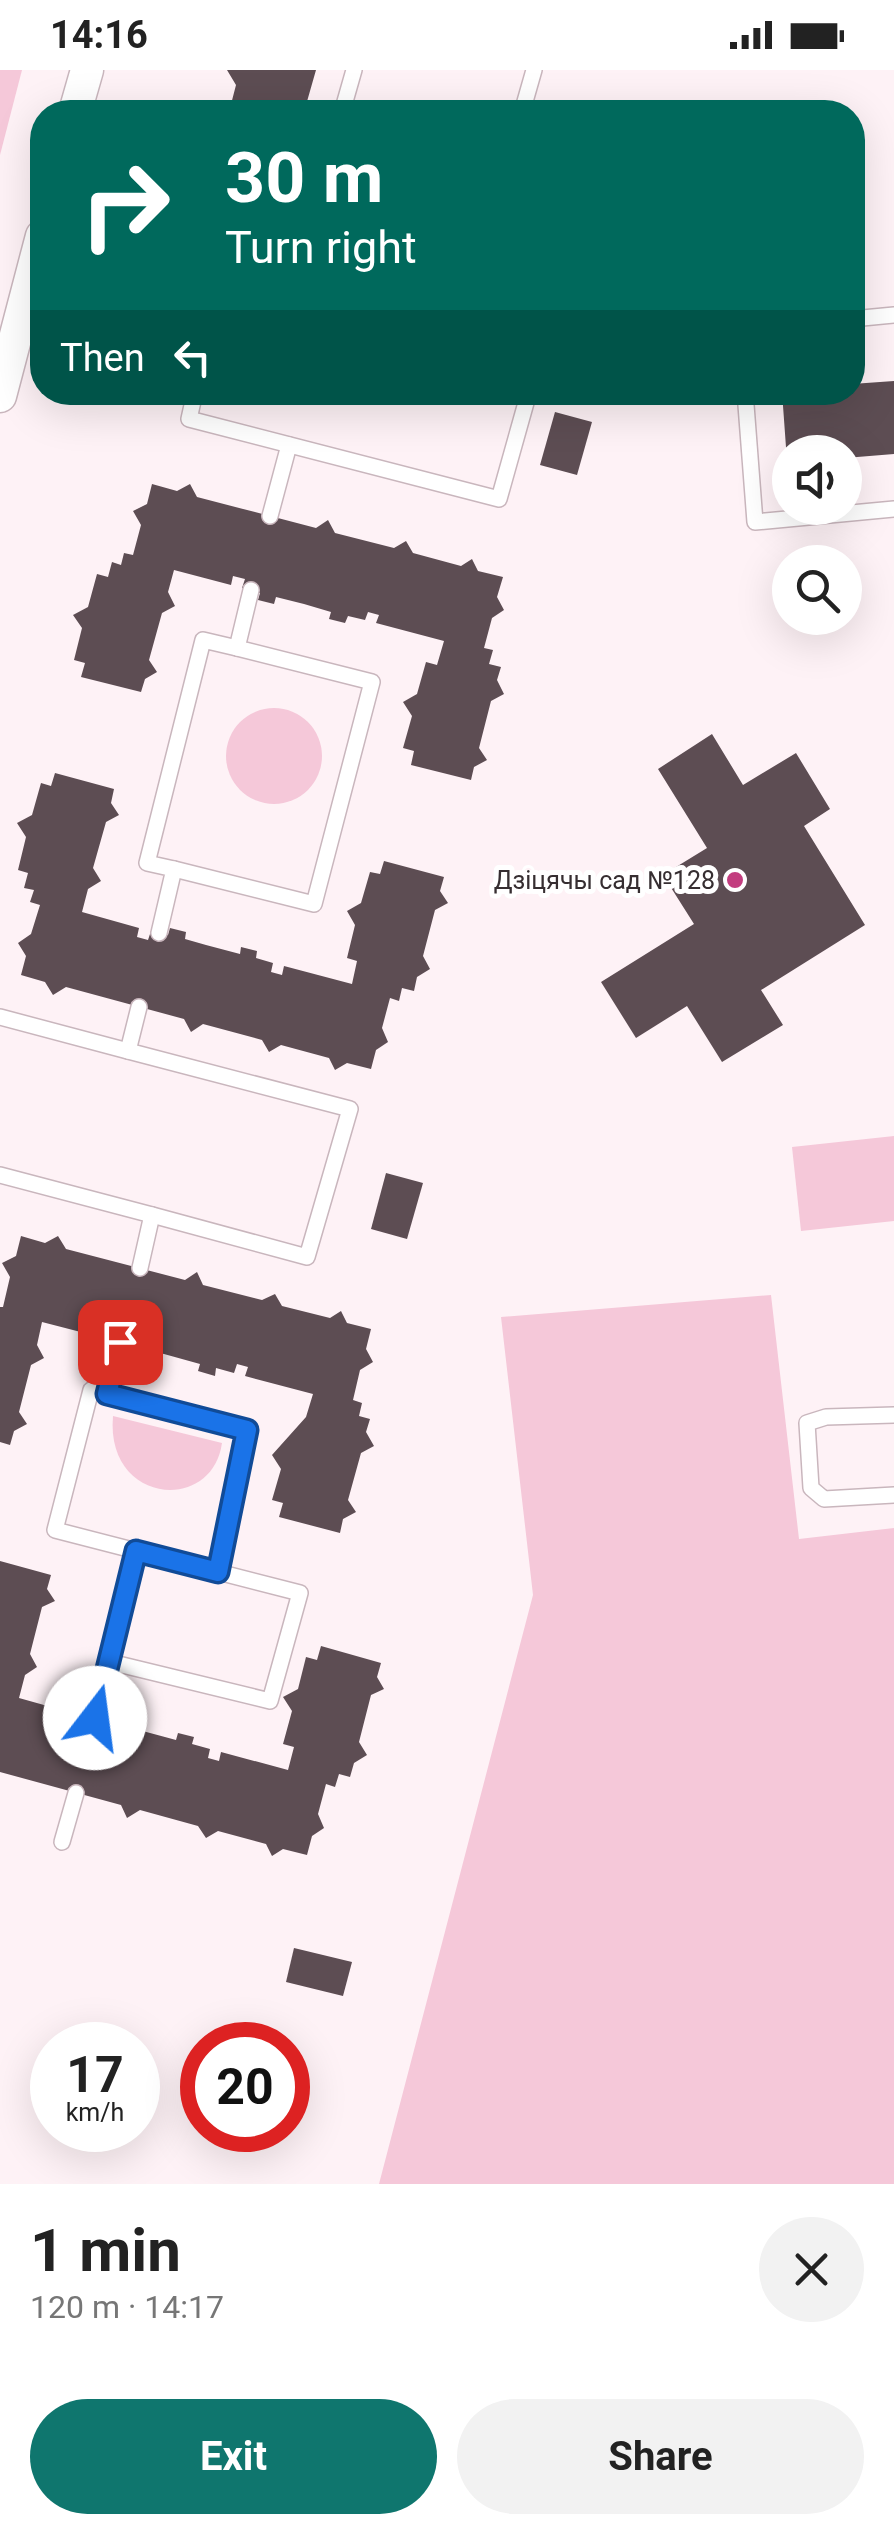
<!DOCTYPE html>
<html lang="en">
<head>
<meta charset="utf-8">
<style>
	:root { --surface:#fff; --page:#f2f2f2; --text:#222; --muted:#767676; --accent:#0f766e }
	body { margin:0; font-family:Roboto,sans-serif; background:var(--page); color:var(--text); height:100vh; display:flex; flex-direction:column; font-size:38px; white-space:nowrap }
	* { box-sizing:border-box; margin:0 }
	p { font-size:32px; color:var(--muted) }
	.icon { flex:none; width:55px; height:55px; fill:none; stroke:currentColor; stroke-width:2; stroke-linecap:round; stroke-linejoin:round }
	.map { position:relative; height:2114px; overflow:hidden }
	.side { display:flex; flex-direction:column; background:var(--surface); flex:1 }
	.side>* { flex:none }
	.hud { position:absolute; left:30px; top:30px; width:835px; height:305px; border-radius:40px; box-shadow:0 10px 40px #0002; background:#00695c; color:#fff; overflow:hidden }
	.tools { position:absolute; left:772px; top:365px; display:grid; gap:20px }
	.tools a { display:grid; place-items:center; width:90px; height:90px; border-radius:50%; background:var(--surface); box-shadow:0 10px 40px #0002; font-size:50px }
	.speed { position:absolute; left:30px; top:1952px; display:flex; gap:20px; font-size:50px; font-weight:700; text-align:center }
	.speed>* { display:grid; place-content:center; width:130px; height:130px; border-radius:50%; background:var(--surface); box-shadow:0 10px 40px #0002; line-height:1 }
	.speed small { font-size:25px; font-weight:400 }
	.speed .limit { border:15px solid #d22; background:#fff; color:#111 }
	.pin { position:absolute; display:grid; place-items:center; width:85px; height:85px; color:#fff; margin:-42px; border-radius:20px; box-shadow:0 5px 15px #0006 }
	.me { position:absolute; width:110px; margin:-55px; rotate:15deg; stroke-linejoin:round; filter:drop-shadow(0 0 8px #0008) }
	.turn { display:flex; align-items:center; gap:35px; height:210px; padding:0 30px; font-size:45px }
	.turn .icon { width:130px; height:130px; stroke-width:2.5 }
	.turn b { display:block; font-size:70px; line-height:85px }
	.then { display:flex; align-items:center; height:95px; padding:0 30px; background:#0003; gap:20px; font-size:38px }
	.round { display:grid; place-items:center; flex:none; width:105px; height:105px; border-radius:52px; background:var(--page) }
	.summary { display:flex; align-items:center; justify-content:space-between; height:170px; padding:0 30px }
	h1 { font-size:60px; font-weight:700; line-height:75px }
	.primary-button { display:flex; gap:20px; margin-top:auto; padding:20px 30px }
	.primary-button a { flex:1; height:115px; border-radius:60px; background:var(--accent); color:#fff; font-size:40px; font-weight:700; line-height:115px; text-align:center }
	.primary-button a+a { background:var(--page); color:var(--text) }
	.status { display:flex; justify-content:space-between; align-items:center; height:70px; padding:0 50px; background:var(--surface); direction:ltr }
	.status svg { height:28px; fill:currentColor }
	.map>svg:first-child { display:block }
	.green { fill:#f5c8d9 }
	.building { fill:#5d4d53 }
	.lines { fill:none; stroke-linecap:round; stroke-linejoin:round }
	.service-casing { stroke:#c9b6bd; stroke-width:18 }
	.minor-casing { stroke:#c9b6bd; stroke-width:35 }
	.service { stroke:#fff; stroke-width:15 }
	.minor { stroke:#fff; stroke-width:32 }
	.route-casing { stroke:#114b97; stroke-width:25 }
	.route { stroke:#1a73e8; stroke-width:18 }
	.poi-dot { fill:#c33d7f; stroke:#fff; stroke-width:4 }
	.labels { text-anchor:middle; stroke-width:10; stroke-linejoin:round; paint-order:stroke }
	.poi-label { font-size:25px; fill:#362e31; stroke:#fff; text-anchor:end }
</style>
</head>
<body>
<div class="status"><b>14:16</b><svg viewBox="0 0 49 12"><path d="M0 12V9h3v3zM5 12V6h3v6zM10 12V3h3v9zM15 12V0h3v12zM26 1h20v11H26zM47 4h2v5h-2z"/></svg></div>
<div class="map">
<svg width="894" height="2114" viewBox="0 0 894 2114">
	<rect width="100%" height="100%" fill="#fef2f6"/>
	<!-- green -->
	<g class="green">
		<polygon points="0,0 22,0 0,85"/>
		<circle cx="274" cy="686" r="48"/>
		<polygon points="894,1066 894,1151 801,1161 792,1077"/>
		<polygon points="771,1225 799,1469 894,1458 894,2114 379,2114 533,1525 501,1247"/>
		<path d="M113,1346L222,1373C212,1444 105,1434 113,1346Z"/>
	</g>
	<!-- building -->
	<g class="building">
		<polygon points="227,0 316,0 304,42 229,42 236,15"/>
		<polygon points="894,311 894,384 845,388 845,382 790,382 790,391 787,391 782,322 852,322 852,314"/>
		<polygon points="555,342 592,352 577,405 540,395"/>
		<polygon points="152,414 177,421 190,414 197,427 316,458 328,450 335,463 394,478 406,471 413,483 461,496 472,489 478,501 503,507 497,527 504,540 492,548 484,578 493,580 489,594 501,597 497,610 504,624 491,631 479,678 487,690 474,697 471,710 411,695 414,681 403,678 412,646 403,632 417,624 426,592 437,595 444,571 376,553 379,545 368,542 365,550 348,546 345,553 329,549 331,542 304,534 276,527 274,534 258,530 260,523 242,518 245,509 233,506 231,515 174,500 168,522 175,536 162,543 149,590 157,602 145,609 141,622 81,607 85,593 74,590 82,558 73,545 88,537 97,504 108,507 112,492 121,495 124,483 133,485 141,455 133,441 147,434"/>
		<polygon points="712,664 743,715 796,683 830,739 804,756 865,855 761,920 783,955 722,992 687,936 636,968 601,912 694,854 663,805 707,778 658,699"/>
		<polygon points="55,703 114,719 111,733 119,745 106,752 93,798 101,811 88,819 82,842 139,858 137,867 148,870 151,861 168,865 170,858 186,862 185,869 206,875 240,884 241,877 257,881 256,888 273,893 271,902 282,905 284,896 352,914 357,891 347,888 355,855 347,841 361,833 370,802 380,804 384,791 444,807 440,821 448,833 435,840 423,886 430,899 417,907 414,921 402,918 399,931 390,928 382,958 388,972 376,980 371,999 347,993 335,1000 329,988 281,975 269,982 262,970 203,954 191,962 184,949 66,917 53,925 45,912 21,905 26,886 18,873 31,864 40,835 30,832 34,820 24,818 28,803 18,800 26,767 17,753 32,745 41,713 51,716"/>
		<polygon points="386,1103 423,1113 407,1169 371,1159"/>
		<polygon points="21,1166 45,1173 58,1166 66,1179 185,1210 197,1202 203,1215 262,1230 275,1224 282,1236 330,1248 341,1241 347,1253 371,1259 366,1279 373,1292 360,1300 353,1330 362,1333 359,1346 370,1349 366,1362 374,1376 361,1383 348,1430 356,1442 343,1449 340,1463 279,1447 283,1433 272,1430 281,1399 272,1385 306,1347 313,1324 245,1306 248,1297 237,1294 234,1303 216,1298 215,1306 198,1301 200,1294 164,1284 145,1280 143,1287 127,1282 129,1275 111,1270 114,1261 103,1258 100,1267 42,1252 37,1275 44,1288 31,1295 19,1342 27,1354 14,1361 10,1375 0,1372 0,1237 3,1237 10,1207 2,1193 16,1186"/>
		<polygon points="0,1491 51,1505 47,1519 55,1531 42,1537 30,1584 37,1597 25,1605 19,1628 76,1644 73,1653 84,1655 87,1646 105,1651 106,1644 123,1648 121,1655 139,1660 176,1670 178,1663 194,1667 192,1674 210,1679 208,1688 219,1691 221,1682 288,1700 294,1677 283,1674 292,1641 283,1627 298,1619 306,1587 317,1590 321,1576 381,1593 377,1607 384,1619 371,1625 359,1672 367,1685 354,1693 350,1707 339,1704 335,1717 326,1714 318,1744 324,1758 312,1766 307,1785 283,1779 272,1786 266,1774 218,1761 206,1768 198,1756 140,1740 127,1748 121,1735 0,1702"/>
		<polygon points="294,1878 352,1892 343,1926 286,1912"/>
	</g>
	<g class="lines">
		<!-- service casing -->
		<g class="service-casing">
			<g id="service">
				<polyline points="342,42 354,0"/>
				<polyline points="522,42 534,0"/>
				<polyline points="852,249 894,245"/>
				<polyline points="195,322 189,349 499,429 529,322"/>
				<polyline points="745,322 755,452 894,439"/>
				<polyline points="270,446 289,375"/>
				<polyline points="174,799 314,834 372,612 237,578 251,520"/>
				<polyline points="159,863 174,799 147,793 203,570 237,578"/>
				<polyline points="139,937 128,981 350,1039 307,1187 152,1145"/>
				<polyline points="0,947 128,981"/>
				<polyline points="0,1105 152,1145 140,1198"/>
				<polyline points="120,1273 107,1324 247,1360 218,1503"/>
				<polyline points="894,1345 826,1347 807,1353 811,1418 824,1429 894,1425"/>
				<polyline points="110,1592 136,1481"/>
				<polyline points="95,1648 110,1592 270,1631 300,1523 55,1460 91,1320 107,1324"/>
				<polyline points="62,1772 76,1723"/>
			</g>
		</g>
		<!-- minor casing -->
		<g class="minor-casing">
			<g id="minor">
				<polyline points="75,42 87,0"/>
				<polyline points="0,326 42,166"/>
			</g>
		</g>
		<!-- service -->
		<use href="#service" class="service"/>
		<!-- minor -->
		<use href="#minor" class="minor"/>
	</g>
	<g class="lines">
		<!-- route casing -->
		<g class="route-casing">
			<polyline id="route" points="95,1648 136,1481 218,1502 247,1360 107,1324 120,1272"/>
		</g>
		<!-- route -->
		<use href="#route" class="route"/>
	</g>
	<!-- markers -->
	<circle class="poi-dot" cx="735" cy="810" r="10"/>
	<g class="labels">
		<!-- poi labels -->
		<g class="poi-label">
			<text x="715" y="819">Дзіцячы сад №128</text>
		</g>
	</g>
</svg>
<div class="tools">
<a><svg class="icon" aria-label="sound" viewBox="0 0 24 24"><path d="M4 9h4l5-4v14l-5-4H4zM17 9q2 3 0 6"/></svg></a>
<a><svg class="icon" aria-label="search" viewBox="0 0 24 24"><circle cx="10" cy="10" r="6"/><path d="M15 15l6 6"/></svg></a>
</div>
<div class="speed"><div>17<small>km/h</small></div><div class="limit">20</div></div>
<div class="pin" style="left:120px;top:1272px;background:#d93025"><svg class="icon" aria-label="arrive" viewBox="0 0 24 24"><path d="M6 21V4h12l-3 4 3 4H6"/></svg></div>
<svg class="me" style="left:95px;top:1648px" viewBox="-20 -20 40 40"><circle r="19" fill="#fff"/><path d="M0-13L10 11 0 6-10 11z" fill="#1a73e8"/></svg>
<div class="hud">
<div class="turn"><svg class="icon" aria-label="right" viewBox="0 0 24 24"><path d="M7 20v-9h11M14 6l5 5-5 5"/></svg><div><b>30 m</b>Turn right</div></div>
<div class="then">Then<svg class="icon" aria-label="left" viewBox="0 0 24 24"><path d="M17 20v-9H6M10 6l-5 5 5 5"/></svg></div>
</div>
</div>
<section class="side">
<div class="summary"><div><h1>1 min</h1><p>120 m · 14:17</p></div><a class="round"><svg class="icon" aria-label="close" viewBox="0 0 24 24"><path d="M6 6l12 12M18 6L6 18"/></svg></a></div>
<div class="primary-button"><a>Exit</a><a>Share</a></div>
</section>
</body>
</html>
